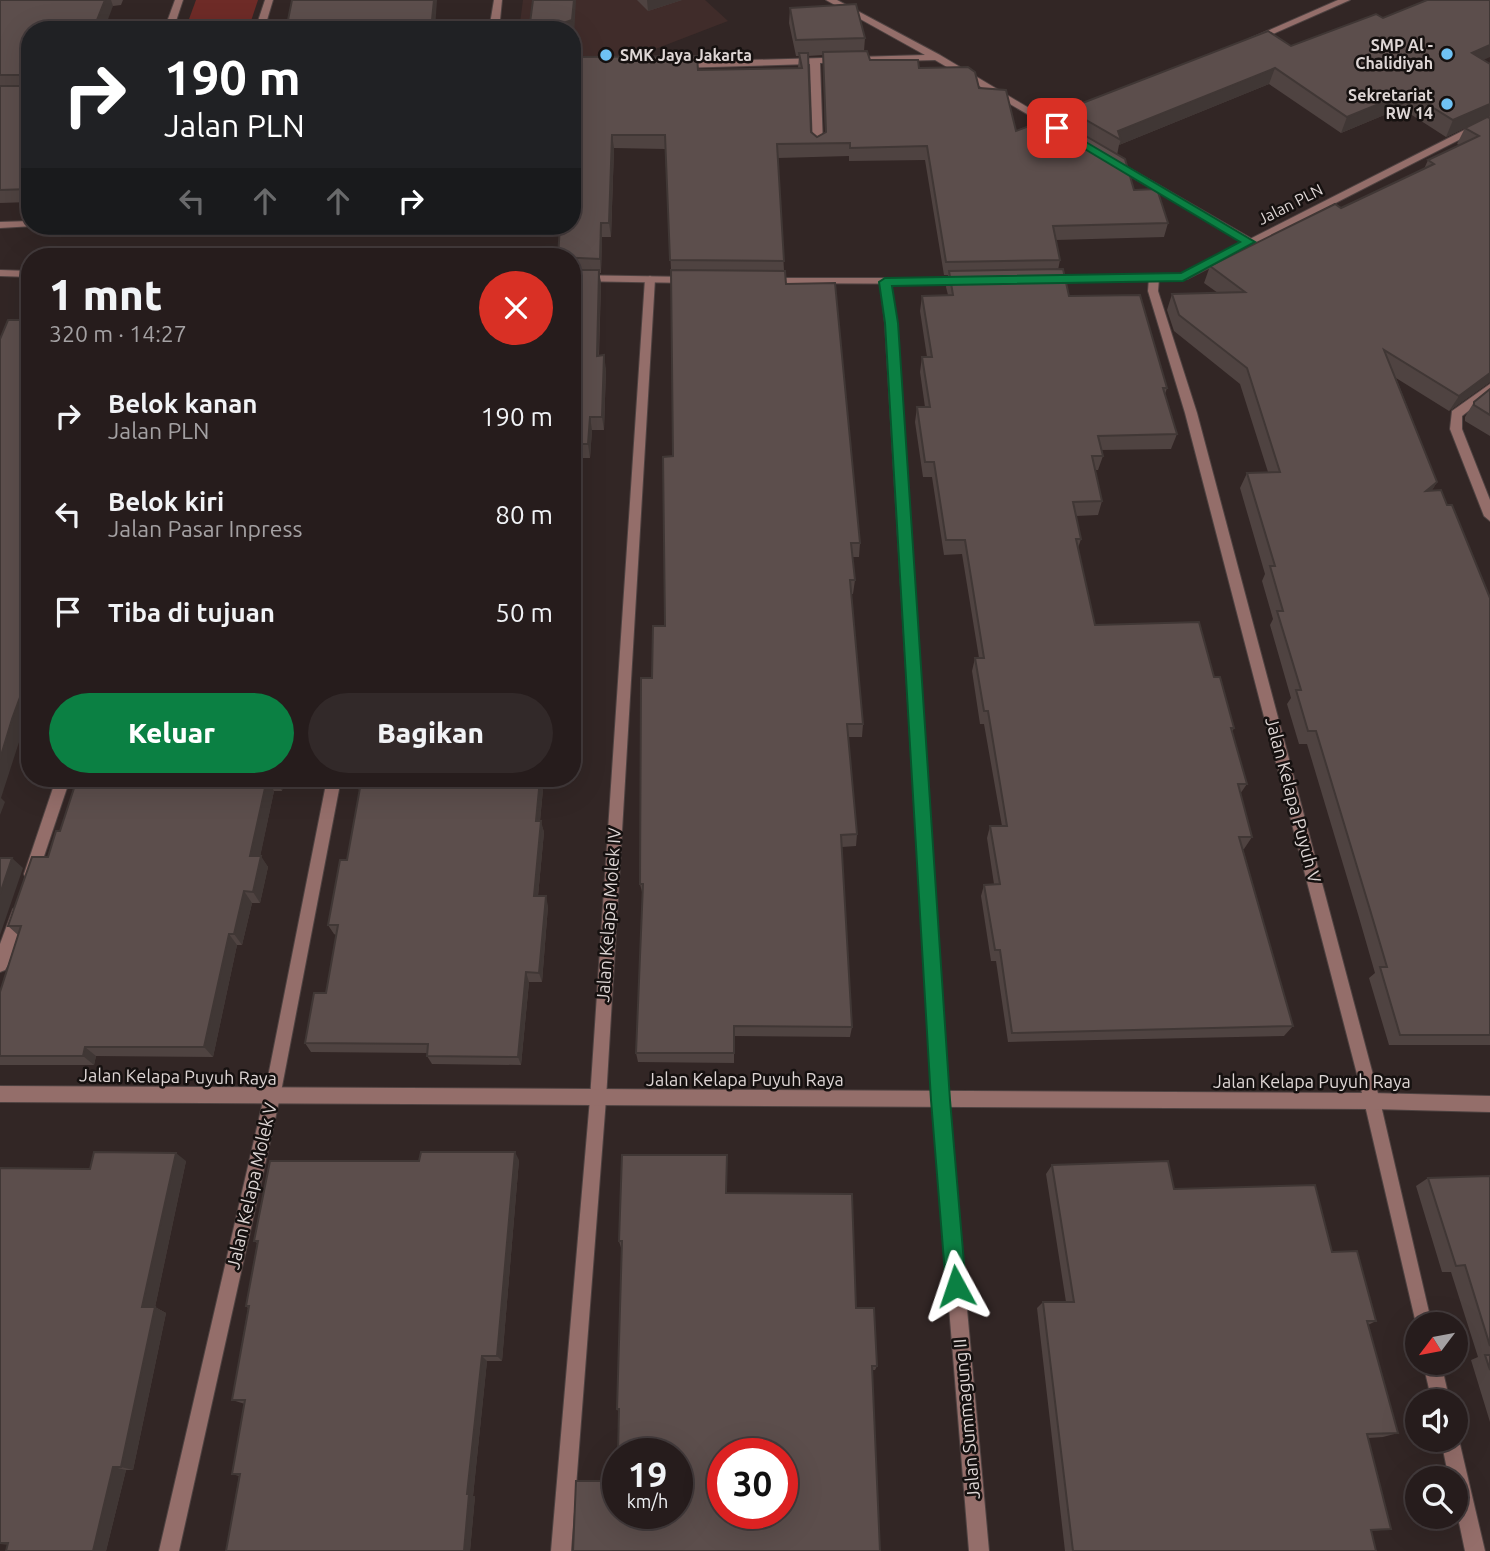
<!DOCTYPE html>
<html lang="id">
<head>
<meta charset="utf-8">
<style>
	:root { --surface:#261c1c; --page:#322929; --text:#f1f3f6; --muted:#a4a1a3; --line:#423a3b; --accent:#0b8043 }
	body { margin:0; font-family:Ubuntu,sans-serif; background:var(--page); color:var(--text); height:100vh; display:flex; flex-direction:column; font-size:26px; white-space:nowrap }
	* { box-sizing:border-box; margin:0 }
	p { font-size:23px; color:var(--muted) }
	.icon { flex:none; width:38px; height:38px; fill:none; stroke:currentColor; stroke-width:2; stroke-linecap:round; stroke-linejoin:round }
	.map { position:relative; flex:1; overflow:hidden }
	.sheet { position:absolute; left:21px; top:248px; width:560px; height:539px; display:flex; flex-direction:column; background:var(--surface); border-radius:28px; box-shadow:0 7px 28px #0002,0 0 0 2px var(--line) }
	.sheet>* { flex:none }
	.top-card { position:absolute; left:21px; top:21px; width:560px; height:214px; border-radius:28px; box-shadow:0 7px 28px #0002,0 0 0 2px var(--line); background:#202124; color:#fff; overflow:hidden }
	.needle { width:46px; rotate:238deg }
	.buttons { position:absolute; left:1405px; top:1312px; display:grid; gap:14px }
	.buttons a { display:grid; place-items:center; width:63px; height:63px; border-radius:50%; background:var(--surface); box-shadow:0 7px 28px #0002,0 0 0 2px var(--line); font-size:35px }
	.speed { position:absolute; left:602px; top:1438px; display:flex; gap:14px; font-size:35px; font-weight:700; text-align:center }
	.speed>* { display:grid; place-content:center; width:91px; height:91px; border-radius:50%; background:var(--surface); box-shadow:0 7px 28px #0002,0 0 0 2px var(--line); line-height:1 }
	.speed small { font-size:18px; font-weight:400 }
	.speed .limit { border:10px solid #d22; background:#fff; color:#111 }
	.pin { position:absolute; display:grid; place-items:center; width:60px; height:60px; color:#fff; margin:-30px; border-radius:14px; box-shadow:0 4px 10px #0006 }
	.me { position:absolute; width:77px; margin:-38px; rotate:355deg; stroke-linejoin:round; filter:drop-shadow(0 0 5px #0008) }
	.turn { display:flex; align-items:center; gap:24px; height:147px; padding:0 28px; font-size:32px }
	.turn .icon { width:91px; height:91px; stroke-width:2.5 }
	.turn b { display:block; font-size:49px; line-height:60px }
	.lanes { display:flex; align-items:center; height:66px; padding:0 28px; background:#0003; justify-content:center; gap:35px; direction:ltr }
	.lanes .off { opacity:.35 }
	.round { display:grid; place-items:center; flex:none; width:74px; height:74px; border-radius:37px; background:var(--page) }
	.headline { display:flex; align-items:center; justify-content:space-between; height:119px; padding:0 28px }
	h1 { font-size:42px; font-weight:800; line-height:52px }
	.button { display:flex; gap:14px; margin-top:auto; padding:14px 28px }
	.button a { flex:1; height:80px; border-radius:42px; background:var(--accent); color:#fff; font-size:28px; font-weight:800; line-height:80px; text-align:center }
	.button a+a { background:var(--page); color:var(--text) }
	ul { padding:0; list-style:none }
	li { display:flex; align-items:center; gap:21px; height:98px; padding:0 28px }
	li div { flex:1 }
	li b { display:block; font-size:26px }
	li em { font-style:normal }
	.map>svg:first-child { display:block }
	.built { fill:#402c2a }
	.green { fill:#6e2b27 }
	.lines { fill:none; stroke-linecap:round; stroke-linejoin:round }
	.minor-casing { stroke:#4e4241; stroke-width:2 }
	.tertiary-casing { stroke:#4e4241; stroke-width:2 }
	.minor { fill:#946e6a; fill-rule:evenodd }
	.tertiary { fill:#946e6a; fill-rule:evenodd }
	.wall { fill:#4f4341; fill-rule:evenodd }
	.shaded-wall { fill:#403735 }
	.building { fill:#5c4e4c; stroke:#403735; stroke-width:2; fill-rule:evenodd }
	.route { fill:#0b8043; stroke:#07532c; stroke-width:2 }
	.poi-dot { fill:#6fc2f4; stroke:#161110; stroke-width:2.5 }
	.labels { text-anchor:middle; stroke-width:5; stroke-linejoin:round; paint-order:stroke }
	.far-poi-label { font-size:16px; font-weight:bold; fill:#ded6d5; stroke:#161110; text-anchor:end }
	.far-street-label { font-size:16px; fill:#ded6d5; stroke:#161110 }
	.street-label { font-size:18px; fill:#ded6d5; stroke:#161110 }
</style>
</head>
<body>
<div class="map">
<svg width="1490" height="1551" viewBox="0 0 1490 1551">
	<rect width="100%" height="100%" fill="#322625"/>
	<!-- built -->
	<polygon class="built" points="523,0 705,0 728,21 572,81 572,30 519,30"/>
	<!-- green -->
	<polygon class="green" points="196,0 258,0 248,30 185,30"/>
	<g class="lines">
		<!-- minor casing -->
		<g class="minor-casing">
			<g id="minor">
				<polygon points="175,0 183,0 173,30 164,30"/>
				<polygon points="265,0 273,0 264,30 255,30"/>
				<polygon points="494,0 502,0 499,30 489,30"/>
				<polygon points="826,0 837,0 940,55 1064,129 1056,131 935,60 820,63 823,146 818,149 813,146 810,64 679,68 674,65 679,62 925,55"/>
				<polygon points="1338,0 1350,0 1257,41 1249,39"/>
				<polygon points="1112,158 1254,240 1255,242 1250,245 1246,244 1108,163 1108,159"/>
				<polygon points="30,221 30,226 34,226 0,228 0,222"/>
				<polygon points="1154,275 1159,278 1158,291 1197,413 1380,1101 1432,1325 1418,1325 1418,1332 1364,1101 1185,413 1148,291 1149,278"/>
				<polygon points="650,276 655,279 606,1099 571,1551 551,1551 590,1099 645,279"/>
				<polygon points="885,279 890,282 897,323 948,1100 989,1551 969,1551 932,1100 885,323 880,282"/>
				<polygon points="1490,384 1490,394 1462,416 1462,429 1490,500 1490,521 1484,516 1450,429 1452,411"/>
				<polygon points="56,779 70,779 38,874 36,879 31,881 26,879 24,874"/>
				<polygon points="327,779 341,779 280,1097 179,1551 159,1551 264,1097"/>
				<polygon points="18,907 23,909 25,914 8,965 5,970 0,972 0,944 13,909"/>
				<polygon points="1423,1363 1441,1363 1450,1402 1432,1402"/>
				<polygon points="1456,1433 1459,1440 1485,1551 1465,1551 1456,1508 1456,1479 1449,1479 1441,1440 1456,1440"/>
			</g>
		</g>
		<!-- tertiary casing -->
		<g class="tertiary-casing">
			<g id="tertiary">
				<polygon points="1490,117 1490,124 1187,279 1046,283 1041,280 1046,277 1181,274"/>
				<polygon points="0,270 30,271 30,277 0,276"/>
				<polygon points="572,275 690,277 695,280 690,283 572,281"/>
				<polygon points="766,278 966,278 971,281 966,284 762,283 761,281"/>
				<polygon points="0,1086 1372,1093 1490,1096 1490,1112 1372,1109 0,1102"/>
			</g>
		</g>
		<!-- minor -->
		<use href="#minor" class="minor"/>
		<!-- tertiary -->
		<use href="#tertiary" class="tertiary"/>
	</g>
	<!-- wall -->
	<g class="wall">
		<polygon points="0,0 123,0 121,5 113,6 30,30 30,202 0,203"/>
		<polygon points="637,0 682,0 648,11"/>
		<path d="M790,8L865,38L864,51L870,60L919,68L979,88L1016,131L1064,124L1067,109L1291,46L1383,18L1484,60L1488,117L1490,118V382L1449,411L1396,378L1437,482L1432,490L1447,505L1490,598V1045H1389L1369,978L1375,973L1358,914L1307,744H1299L1287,704L1291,698L1270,625L1273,619L1262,581L1265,574L1240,488L1247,473L1268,472L1240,384L1174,331L1167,310L1172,294L1218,293L1204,283L1210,266L1341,208L1424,169L1428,160L1459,145L1457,144L1465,128L1446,137L1401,108L1341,133L1269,84L1119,145L1117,155L1134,190L1168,223L1164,237L1056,240L1060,260L1058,270L1069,296L1167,388L1165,394L1177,434L1171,449L1102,450L1103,456L1098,470H1095L1102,501L1098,515L1076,516L1081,539L1078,548L1095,625L1214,677L1234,728L1232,732L1247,784L1240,794L1252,837L1244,849H1243L1293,1026L1284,1036L1008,1042L996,961H991L981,896L984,885L994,884L987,838L990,826H1002L984,724H980L972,671L975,658H979L962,554L944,555L932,477H923L915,422L917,407H925L920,372L922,357H927L920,311L922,296L948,295L946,287L948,275H944L925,160L849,161V156L778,158L784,271L786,284L860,543L859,557H852L855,580L853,594H851L863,724L862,737H848L857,834L856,846L842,847L852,1027L850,1037L734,1036V1063L638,1062L636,1053L643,896L640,884L652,678L665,626L673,456L671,270L665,149L614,148L611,237H602L601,273H599L601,284L599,356L606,369L604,430H592L590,458H583L582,492H572V57L698,70L798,68L799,56H796L789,23ZM823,55L825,133L817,137L811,132L808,56Z"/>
		<polygon points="1490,389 1490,436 1465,421 1465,417 1474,402"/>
		<polygon points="77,779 284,779 282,791 274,791 260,856 268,867 260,903 252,903 242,945 237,945 213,1057 96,1056 94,1065 0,1065 0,992 18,935 8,926 48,857 60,831"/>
		<polygon points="544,779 540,821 544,832 538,896 548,906 542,982 529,982 521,1065 432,1064 427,1056 427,1053 311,1052 305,1043 326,993 336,935 334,934 328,925 347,860 360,792 358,788"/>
		<polygon points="519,1160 502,1361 487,1361 473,1496 475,1496 470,1551 226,1551 239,1476 232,1474 245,1404 232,1400 248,1308 246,1306 257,1243 254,1241"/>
		<polygon points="186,1161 155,1307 166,1313 133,1470 126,1470 106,1551 0,1544 0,1168 90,1169"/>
		<polygon points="1052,1165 1174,1189 1332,1252 1376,1321 1368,1325 1398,1433 1383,1437 1368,1438 1391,1529 1371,1531 1376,1551 1065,1551 1037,1308 1043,1302 1066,1302 1046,1174"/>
		<polygon points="1490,1176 1490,1422 1471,1360 1478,1357 1451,1272 1442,1272 1416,1186 1428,1178"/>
		<polygon points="727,1193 856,1308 877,1366 875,1370 873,1370 617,1481 619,1413 617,1409 622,1248 621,1248 619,1241"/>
	</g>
	<!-- shaded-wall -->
	<g class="shaded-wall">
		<polygon points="105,0 111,0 113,6 104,30 93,30"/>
		<polygon points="434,0 437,0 435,30 431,30"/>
		<polygon points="574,0 576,0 574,36 572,36 572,30 543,30"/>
		<polygon points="647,0 682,0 648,11"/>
		<polygon points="1490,45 1490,57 1464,69 1472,53"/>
		<polygon points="1275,68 1269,84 1119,145 1121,140 1118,131"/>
		<polygon points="1408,92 1401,108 1341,133 1347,117"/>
		<polygon points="1490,104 1490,116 1446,137 1453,120"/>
		<polygon points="612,135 614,148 611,237 609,223"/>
		<polygon points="601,223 602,237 601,273 600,259"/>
		<polygon points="599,270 601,284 598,369 597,356"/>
		<polygon points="604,355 606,369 604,430 602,417"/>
		<polygon points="1490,373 1490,382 1449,411 1459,396"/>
		<polygon points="590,417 592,430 590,458 588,444"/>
		<polygon points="581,444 583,458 582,492 580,478"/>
		<polygon points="1437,482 1428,497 1426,491"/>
		<polygon points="573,625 576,638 572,673 572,638"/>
		<polygon points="30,670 30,708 1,798 5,802 0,815 0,759 12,719"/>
		<polygon points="267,779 274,791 258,867 250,856"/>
		<polygon points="275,779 284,779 282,791"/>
		<polygon points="540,779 544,779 539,831 536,821"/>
		<polygon points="541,821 544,832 537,906 534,896"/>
		<polygon points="261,856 268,867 260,903 253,892"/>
		<polygon points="12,858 23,868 0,935 0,894"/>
		<polygon points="244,891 252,903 242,945 234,934"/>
		<polygon points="546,896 548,906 542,982 539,973"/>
		<polygon points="229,934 237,945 213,1057 204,1047"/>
		<polygon points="526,972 529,982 521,1065 518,1057"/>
		<polygon points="85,1047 96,1056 94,1065 83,1056"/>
		<polygon points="515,1152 519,1160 502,1361 497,1356"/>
		<polygon points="176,1153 186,1161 154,1312 142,1307"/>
		<polygon points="155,1307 166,1313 133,1470 121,1467"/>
		<polygon points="482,1356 487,1361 473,1496 475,1496 470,1551 464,1551 467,1494"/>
		<polygon points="113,1467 126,1470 106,1551 93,1551"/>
	</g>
	<!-- building -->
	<g class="building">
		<polygon points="0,0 105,0 93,30 30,30 30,189 0,190 0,86 24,86 26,83 26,75 0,75"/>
		<polygon points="292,0 434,0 431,30 286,30"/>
		<polygon points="533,0 574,0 572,20 543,30 529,30"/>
		<polygon points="1427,0 1490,0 1490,45 1472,53 1490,64 1490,104 1453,120 1408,92 1347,117 1275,68 1118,131 1121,140 1067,109 1268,31 1291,46 1376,14 1383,18"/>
		<polygon points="856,4 865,38 796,40 790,8"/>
		<polygon points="867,51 870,60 918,60 919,68 968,67 975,72 979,88 1006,90 1016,131 1053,117 1125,159 1134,190 1157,189 1168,223 1053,226 1060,260 946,262 927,146 850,148 850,143 777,144 784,261 670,260 665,135 612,135 609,223 601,223 600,259 558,257 560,226 572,226 572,57 697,56 698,70 802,68 799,53 808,53 811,132 817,137 826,132 823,52"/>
		<polygon points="1487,117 1490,118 1490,373 1459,396 1384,350 1437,482 1426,491 1441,490 1447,505 1452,505 1490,598 1490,1035 1400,1035 1380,967 1387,967 1368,903 1316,731 1308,731 1296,690 1301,690 1277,611 1283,611 1270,566 1275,566 1247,473 1280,472 1247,368 1179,315 1172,294 1245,292 1210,266 1335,204 1341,208 1434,164 1428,160 1479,136 1465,128"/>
		<polygon points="1063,269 1069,296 1140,295 1167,388 1163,388 1177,434 1098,436 1103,456 1092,456 1102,501 1073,502 1081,539 1076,539 1095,625 1199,622 1214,677 1220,677 1234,728 1231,728 1247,784 1238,784 1252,837 1239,837 1293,1026 1012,1033 1000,950 995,950 984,885 1000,884 990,826 1007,826 988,711 984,711 975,658 984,658 965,540 946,540 934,462 925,462 917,407 930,407 922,357 932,357 922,296 953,295 949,271"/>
		<polygon points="572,270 599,270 597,356 604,355 602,417 590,417 588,444 581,444 580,478 572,479"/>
		<polygon points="671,270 785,271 786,284 835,283 860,543 851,543 855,580 850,580 863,724 847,724 857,834 841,835 852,1027 734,1026 734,1053 636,1053 643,884 640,884 641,678 652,678 653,626 665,626 663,457 673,456"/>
		<polygon points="8,320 30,320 30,670 12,719 0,759 0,339"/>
		<polygon points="1490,389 1490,415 1474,405 1474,402"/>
		<polygon points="77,779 267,779 250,856 261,856 253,892 244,891 234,934 229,934 204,1047 85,1047 83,1056 0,1056 0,992 21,926 8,926 32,857 48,857 56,831 60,831"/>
		<polygon points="360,779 540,779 536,821 541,821 534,896 546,896 539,973 526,972 518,1057 427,1056 428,1044 305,1043 314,993 326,993 338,925 328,925 340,860 347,860 360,788 358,788"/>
		<polygon points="0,858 12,858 0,894"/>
		<polygon points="94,1152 176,1153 142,1307 155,1307 121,1467 113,1467 93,1551 6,1551 8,1543 0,1543 0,1168 90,1169"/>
		<polygon points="421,1152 515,1152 497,1356 482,1356 467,1494 469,1494 464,1551 226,1551 240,1474 232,1474 245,1400 232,1400 249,1306 246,1306 258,1241 254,1241 270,1161 419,1161"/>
		<path d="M622,1155H727L726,1193L852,1194L856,1308H874L877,1366H872L880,1551H573L576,1481H617L618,1468V1514H677V1454H618L619,1409H617L622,1241H619ZM723,1454H782V1514H723Z"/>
		<polygon points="1168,1161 1174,1189 1315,1185 1332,1252 1357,1251 1376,1321 1367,1321 1398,1433 1367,1434 1391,1529 1371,1530 1376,1551 1073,1551 1043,1302 1074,1302 1052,1165"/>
		<polygon points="1490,1176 1490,1346 1465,1265 1456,1266 1428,1178"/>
		<polygon points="1485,1355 1490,1355 1490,1370"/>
	</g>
	<!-- route -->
	<polygon class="route" points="1057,125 1255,242 1183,281 892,286 898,323 950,1100 966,1286 963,1293 956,1295 949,1293 946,1286 931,1100 885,323 879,282 885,278 1181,273 1240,242 1053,130 1051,128"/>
	<!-- markers -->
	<g class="poi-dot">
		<circle cx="1447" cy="54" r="7"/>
		<circle cx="606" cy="55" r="7"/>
		<circle cx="1447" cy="104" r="7"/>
	</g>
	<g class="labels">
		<!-- far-poi labels -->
		<g class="far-poi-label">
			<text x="1433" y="51">SMP Al -<tspan x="1433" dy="18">Chalidiyah</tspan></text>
			<text x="620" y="61" text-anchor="start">SMK Jaya Jakarta</text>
			<text x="1433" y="101">Sekretariat<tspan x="1433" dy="18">RW 14</tspan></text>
		</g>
		<!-- far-street labels -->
		<g class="far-street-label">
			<text transform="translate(1290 204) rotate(-27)" y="6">Jalan PLN</text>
		</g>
		<!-- street labels -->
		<g class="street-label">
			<text transform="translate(1293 800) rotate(75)" y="6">Jalan Kelapa Puyuh V</text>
			<text transform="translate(609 915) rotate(-86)" y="6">Jalan Kelapa Molek IV</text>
			<text transform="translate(178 1077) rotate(1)" y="6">Jalan Kelapa Puyuh Raya</text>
			<text x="745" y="1086">Jalan Kelapa Puyuh Raya</text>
			<text x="1312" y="1088">Jalan Kelapa Puyuh Raya</text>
			<text transform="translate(252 1186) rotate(-77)" y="6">Jalan Kelapa Molek V</text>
			<text transform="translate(967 1419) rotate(-95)" y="6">Jalan Summagung II</text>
		</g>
	</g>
</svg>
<div class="buttons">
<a><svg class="needle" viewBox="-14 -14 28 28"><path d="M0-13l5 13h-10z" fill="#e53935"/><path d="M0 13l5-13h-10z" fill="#a4a1a3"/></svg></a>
<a><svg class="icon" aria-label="sound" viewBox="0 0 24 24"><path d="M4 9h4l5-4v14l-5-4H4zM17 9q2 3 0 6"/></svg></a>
<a><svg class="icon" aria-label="search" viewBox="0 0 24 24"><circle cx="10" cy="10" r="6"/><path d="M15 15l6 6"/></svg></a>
</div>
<div class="speed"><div>19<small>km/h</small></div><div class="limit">30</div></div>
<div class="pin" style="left:1057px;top:128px;background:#d93025"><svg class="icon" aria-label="arrive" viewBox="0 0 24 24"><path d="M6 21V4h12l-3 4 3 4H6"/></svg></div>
<svg class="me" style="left:956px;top:1286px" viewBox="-20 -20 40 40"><path d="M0-17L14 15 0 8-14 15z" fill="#0b8043" stroke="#fff" stroke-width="4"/></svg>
<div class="top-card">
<div class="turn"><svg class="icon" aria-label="right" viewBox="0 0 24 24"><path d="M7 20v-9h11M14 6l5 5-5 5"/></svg><div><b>190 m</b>Jalan PLN</div></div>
<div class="lanes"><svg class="icon off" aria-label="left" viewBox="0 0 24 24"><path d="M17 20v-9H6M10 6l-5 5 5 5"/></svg><svg class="icon off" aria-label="ahead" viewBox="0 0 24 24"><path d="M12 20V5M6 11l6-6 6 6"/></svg><svg class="icon off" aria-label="ahead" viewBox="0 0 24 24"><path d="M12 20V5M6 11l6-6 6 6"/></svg><svg class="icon" aria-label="right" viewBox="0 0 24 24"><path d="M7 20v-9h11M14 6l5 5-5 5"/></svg></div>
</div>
<section class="sheet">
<div class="headline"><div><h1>1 mnt</h1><p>320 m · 14:27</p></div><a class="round" style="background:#d93025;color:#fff"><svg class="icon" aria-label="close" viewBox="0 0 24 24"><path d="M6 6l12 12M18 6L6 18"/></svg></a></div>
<ul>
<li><svg class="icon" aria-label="right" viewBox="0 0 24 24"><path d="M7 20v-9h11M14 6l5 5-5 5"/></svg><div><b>Belok kanan</b><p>Jalan PLN</p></div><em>190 m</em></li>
<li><svg class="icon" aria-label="left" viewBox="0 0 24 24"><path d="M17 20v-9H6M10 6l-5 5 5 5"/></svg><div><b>Belok kiri</b><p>Jalan Pasar Inpress</p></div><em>80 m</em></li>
<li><svg class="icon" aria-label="arrive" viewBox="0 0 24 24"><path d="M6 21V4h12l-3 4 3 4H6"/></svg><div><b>Tiba di tujuan</b></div><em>50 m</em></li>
</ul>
<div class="button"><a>Keluar</a><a>Bagikan</a></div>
</section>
</div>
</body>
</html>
